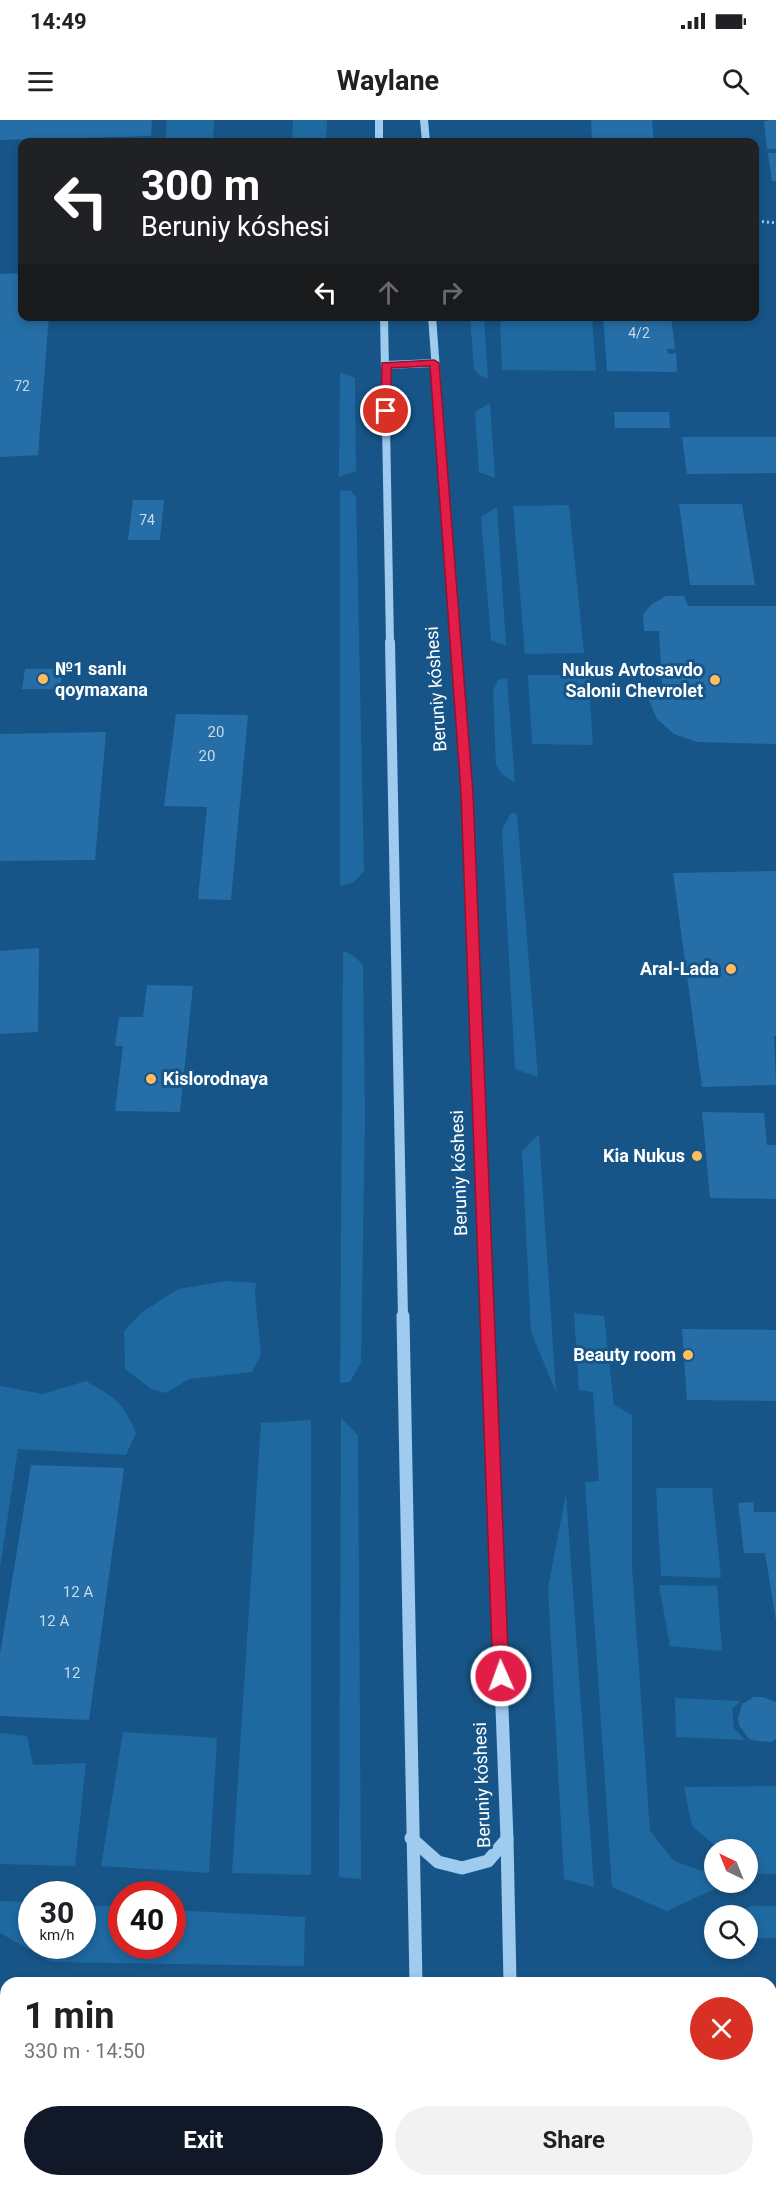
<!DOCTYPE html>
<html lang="en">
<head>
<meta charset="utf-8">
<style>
	:root { --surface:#fff; --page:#f2f2f2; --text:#202124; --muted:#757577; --accent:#111827 }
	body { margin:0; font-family:Roboto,sans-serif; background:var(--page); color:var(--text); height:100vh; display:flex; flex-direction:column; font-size:22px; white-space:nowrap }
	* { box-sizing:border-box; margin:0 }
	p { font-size:20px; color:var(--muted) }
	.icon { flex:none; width:33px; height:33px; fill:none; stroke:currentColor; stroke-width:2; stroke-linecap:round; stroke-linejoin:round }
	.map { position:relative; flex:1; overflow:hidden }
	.side { position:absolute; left:0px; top:1857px; width:777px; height:210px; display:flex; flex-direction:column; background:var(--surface); border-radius:18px 18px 0 0; box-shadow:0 3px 9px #0003 }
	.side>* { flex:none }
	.banner { position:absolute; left:18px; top:18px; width:741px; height:183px; border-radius:12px; box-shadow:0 3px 9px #0003; background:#202124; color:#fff; overflow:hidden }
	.needle { width:39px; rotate:317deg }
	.buttons { position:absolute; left:704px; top:1719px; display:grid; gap:12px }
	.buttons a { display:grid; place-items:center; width:54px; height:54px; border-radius:50%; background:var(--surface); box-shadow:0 3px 9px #0003; font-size:30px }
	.speed { position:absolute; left:18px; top:1761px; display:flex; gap:12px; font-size:30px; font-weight:700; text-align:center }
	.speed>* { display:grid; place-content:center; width:78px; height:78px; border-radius:50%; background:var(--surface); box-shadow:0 3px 9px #0003; line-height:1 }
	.speed small { font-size:15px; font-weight:400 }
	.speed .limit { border:9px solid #d22; background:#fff; color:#111 }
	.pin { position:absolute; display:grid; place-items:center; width:51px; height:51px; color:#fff; margin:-26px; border:3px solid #fff; border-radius:50%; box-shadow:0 2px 6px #0007 }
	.me { position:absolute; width:66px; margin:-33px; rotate:358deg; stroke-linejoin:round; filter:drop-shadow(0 0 4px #0008) }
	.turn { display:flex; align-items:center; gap:21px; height:126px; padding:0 24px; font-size:27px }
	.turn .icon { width:78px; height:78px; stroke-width:2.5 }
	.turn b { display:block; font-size:42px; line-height:51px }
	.lanes { display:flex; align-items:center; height:57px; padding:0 24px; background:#0003; justify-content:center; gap:30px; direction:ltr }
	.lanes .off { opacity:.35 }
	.round { display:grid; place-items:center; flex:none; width:63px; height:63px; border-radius:32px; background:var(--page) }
	.headline { display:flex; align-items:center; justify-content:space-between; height:102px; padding:0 24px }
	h1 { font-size:36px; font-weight:700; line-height:45px }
	.primary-button { display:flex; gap:12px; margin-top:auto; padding:12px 24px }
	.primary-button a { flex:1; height:69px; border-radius:36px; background:var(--accent); color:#fff; font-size:24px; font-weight:700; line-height:69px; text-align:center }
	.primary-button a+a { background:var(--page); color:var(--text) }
	.status { display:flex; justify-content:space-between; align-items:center; height:42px; padding:0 30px; background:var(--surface); direction:ltr }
	.status svg { height:16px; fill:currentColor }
	header { display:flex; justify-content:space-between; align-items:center; height:78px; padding:0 24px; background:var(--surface); font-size:27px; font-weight:700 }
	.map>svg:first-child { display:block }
	.green { fill:#1f69a1 }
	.building { fill:#256ea7 }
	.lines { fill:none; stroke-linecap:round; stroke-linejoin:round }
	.path { stroke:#9ecbee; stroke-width:3; stroke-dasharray:2 3; stroke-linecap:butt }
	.minor-far2 { stroke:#9ecbee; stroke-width:8 }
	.minor-far1 { stroke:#9ecbee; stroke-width:10 }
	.minor { stroke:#9ecbee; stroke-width:13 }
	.major { fill:#e5f2ff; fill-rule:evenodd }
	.route { fill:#e11d48; stroke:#92132f; stroke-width:1.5 }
	.poi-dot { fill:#ffbd5b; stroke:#175588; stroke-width:2 }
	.labels { text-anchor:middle; stroke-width:6; stroke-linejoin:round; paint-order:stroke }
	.far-number-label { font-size:14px; fill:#c8dbe9 }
	.number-label { font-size:15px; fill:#c8dbe9 }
	.poi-label { font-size:18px; font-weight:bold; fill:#fff; stroke:#175588; text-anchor:end }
	.street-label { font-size:18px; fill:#fff; stroke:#175588 }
</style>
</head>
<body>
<div class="status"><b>14:49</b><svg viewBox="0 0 49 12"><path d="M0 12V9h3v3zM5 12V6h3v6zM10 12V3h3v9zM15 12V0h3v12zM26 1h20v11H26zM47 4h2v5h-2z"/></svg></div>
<header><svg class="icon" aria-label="menu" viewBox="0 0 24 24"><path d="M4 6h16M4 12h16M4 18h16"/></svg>Waylane<svg class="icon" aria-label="search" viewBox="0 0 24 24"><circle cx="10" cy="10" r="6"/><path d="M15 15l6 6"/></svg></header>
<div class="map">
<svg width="776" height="2067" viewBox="0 0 776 2067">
	<rect width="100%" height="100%" fill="#175588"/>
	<!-- green -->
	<g class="green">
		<polygon points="167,0 214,0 213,22 165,22"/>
		<polygon points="293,0 327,0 326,22 292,22"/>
		<polygon points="470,197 484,197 488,259 479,255 474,249"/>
		<polygon points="500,197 592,197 596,251 502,250"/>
		<polygon points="340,252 355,258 356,351 339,357"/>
		<polygon points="490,283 495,358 479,352 475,292"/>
		<polygon points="340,370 351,371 356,377 364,751 354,762 340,766"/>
		<polygon points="569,385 584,533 525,534 513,386"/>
		<polygon points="497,387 506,526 491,520 481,397"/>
		<polygon points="528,555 588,555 593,625 532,624"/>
		<polygon points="507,558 515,663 502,654 496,645 493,571 498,560"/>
		<polygon points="511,693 517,694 538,957 515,949 502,710"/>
		<polygon points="343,831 354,836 363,845 365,996 361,1242 350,1262 340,1263"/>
		<polygon points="539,1014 556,1272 531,1212 522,1031"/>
		<polygon points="227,1161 256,1163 255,1175 261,1234 252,1252 189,1259 166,1273 151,1269 125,1249 124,1211 141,1193 178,1169"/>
		<polygon points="574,1193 604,1196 614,1285 632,1295 632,1448 650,1711 674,1741 714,1755 714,1762 723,1763 723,1765 667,1791 612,1767 585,1362 599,1361 593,1272 579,1270"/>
		<path d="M86,1261C116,1279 122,1280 136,1313L126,1335L18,1329L0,1448V1266L43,1274Z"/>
		<polygon points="341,1298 358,1315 361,1759 339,1757"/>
		<polygon points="311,1300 311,1755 232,1753 261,1303"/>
		<polygon points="656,1368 712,1368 721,1458 661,1456"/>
		<polygon points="566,1374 594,1767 564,1759 548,1468"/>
		<polygon points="659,1465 717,1466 722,1531 670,1526"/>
		<polygon points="675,1578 741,1581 732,1589 734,1608 745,1620 676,1617"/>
		<polygon points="123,1612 217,1618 209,1753 101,1746"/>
		<polygon points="0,1613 27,1616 33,1645 86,1643 75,1746 0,1744"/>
		<polygon points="776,1666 776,1754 747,1754 747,1730 719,1729 692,1706 684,1667"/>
		<polygon points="0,1781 31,1782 32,1826 82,1826 83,1785 121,1787 122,1826 172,1826 173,1790 305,1797 304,1846 51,1842 0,1813"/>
		<polygon points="751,1786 776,1786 776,1818 747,1818 747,1796 733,1795"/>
		<polygon points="771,2059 776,2059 776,2067 646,2067 646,2062 771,2061"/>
		<polygon points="292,2064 292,2067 0,2067"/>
	</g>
	<!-- building -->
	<g class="building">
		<polygon points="0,0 152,0 151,16 0,20"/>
		<polygon points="591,0 652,0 654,22 592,22"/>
		<polygon points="771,0 776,0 776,29 767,29 764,1"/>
		<polygon points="768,33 776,33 776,61 772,61"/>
		<polygon points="22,153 22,196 49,196 38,335 0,337 0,154"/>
		<polygon points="603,196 671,196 675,229 667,229 668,234 676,233 677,252 607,251"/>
		<polygon points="614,292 669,292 670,308 615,308"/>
		<polygon points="682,317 776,317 776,353 687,354"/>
		<polygon points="133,380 164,380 160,420 128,420"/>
		<polygon points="679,384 742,384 755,465 690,465"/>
		<polygon points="666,476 684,476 688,486 776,486 776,624 697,622 674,614 657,599 648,578 663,579 659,511 644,511 643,494 652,484"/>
		<polygon points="25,549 63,549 60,569 22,569"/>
		<polygon points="176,594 248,595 231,780 198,779 207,687 164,686"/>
		<polygon points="106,612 95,740 0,741 0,614"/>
		<polygon points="776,751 776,916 774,916 776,965 702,967 673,753"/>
		<polygon points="39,828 38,912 0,914 0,831"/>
		<polygon points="147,865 193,866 180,992 115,991 123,926 115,926 119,897 143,897"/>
		<polygon points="702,992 764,993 767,1025 776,1025 776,1079 710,1078"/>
		<polygon points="682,1209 776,1210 776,1281 687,1280"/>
		<polygon points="31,1345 124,1348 89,1600 0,1596 0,1534"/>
		<polygon points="753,1382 754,1392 776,1392 776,1501 765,1433 744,1433 738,1383"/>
		<polygon points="754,1577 763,1577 776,1582 776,1619 771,1622 756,1621 748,1618 739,1605 738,1598 742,1584"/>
	</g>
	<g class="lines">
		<!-- path -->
		<polyline class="path" points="757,101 776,103"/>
		<!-- minor-far2 -->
		<g class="minor-far2">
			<polyline points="379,0 379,22"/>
			<polyline points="424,0 426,22"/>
			<polyline points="384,196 390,523"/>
			<polyline points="432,196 456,523"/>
			<polyline points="386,245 434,243"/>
		</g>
		<!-- minor-far1 -->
		<g class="minor-far1">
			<polyline points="390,522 403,1198"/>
			<polyline points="456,522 467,673 487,1198"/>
		</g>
		<!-- minor -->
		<g class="minor">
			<polyline points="403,1196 416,1863"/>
			<polyline points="487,1196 507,1719 510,1863"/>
			<polyline points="411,1718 438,1742 462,1748 488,1741 507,1719"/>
		</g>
		<!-- major -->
		<g class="major">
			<rect x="771" y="1876" width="5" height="20"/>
			<rect x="0" y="1895" width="6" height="20"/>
			<rect x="771" y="1980" width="5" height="20"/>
			<polygon points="6,1996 6,2016 0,2017 0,1997"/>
			<rect x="400" y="2061" width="20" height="6"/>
			<rect x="505" y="2061" width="20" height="6"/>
		</g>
	</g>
	<!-- route -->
	<polygon class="route" points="434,240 439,243 473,673 509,1556 506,1562 501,1564 495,1562 493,1556 461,673 430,246 391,248 391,291 386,294 381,291 382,243"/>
	<!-- markers -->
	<g class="poi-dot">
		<circle cx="43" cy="559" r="6"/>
		<circle cx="715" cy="560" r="6"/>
		<circle cx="731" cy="849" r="6"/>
		<circle cx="151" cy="959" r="6"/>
		<circle cx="697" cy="1036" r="6"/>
		<circle cx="688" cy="1235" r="6"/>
	</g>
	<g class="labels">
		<!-- far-number labels -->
		<g class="far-number-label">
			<text x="639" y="218">4/2</text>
			<text x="22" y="271">72</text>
			<text x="147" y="405">74</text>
		</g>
		<!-- number labels -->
		<g class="number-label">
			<text x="216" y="617">20</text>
			<text x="207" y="641">20</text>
			<text x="78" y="1477">12 А</text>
			<text x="54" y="1506">12 А</text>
			<text x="72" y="1558">12</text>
		</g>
		<!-- poi labels -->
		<g class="poi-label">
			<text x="55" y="555" text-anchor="start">№1 sanlı<tspan x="55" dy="21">qoymaxana</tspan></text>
			<text x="703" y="556">Nukus Avtosavdo<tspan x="703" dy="21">Saloniı Chevrolet</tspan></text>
			<text x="719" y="855">Aral-Lada</text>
			<text x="163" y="965" text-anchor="start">Kislorodnaya</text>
			<text x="685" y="1042">Kia Nukus</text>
			<text x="676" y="1241">Beauty room</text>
		</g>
		<!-- street labels -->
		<g class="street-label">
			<text transform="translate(436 569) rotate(-94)" y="6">Beruniy kóshesi</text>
			<text transform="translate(459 1053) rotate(-92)" y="6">Beruniy kóshesi</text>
			<text transform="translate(482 1665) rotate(-92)" y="6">Beruniy kóshesi</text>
		</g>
	</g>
</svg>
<div class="buttons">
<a><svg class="needle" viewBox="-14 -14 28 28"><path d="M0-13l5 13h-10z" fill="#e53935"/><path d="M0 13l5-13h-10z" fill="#757577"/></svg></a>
<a><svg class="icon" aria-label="search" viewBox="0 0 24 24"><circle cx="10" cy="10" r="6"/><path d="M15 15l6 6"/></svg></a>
</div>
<div class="speed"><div>30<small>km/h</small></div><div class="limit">40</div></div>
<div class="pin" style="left:386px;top:291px;background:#d93025"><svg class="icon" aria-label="arrive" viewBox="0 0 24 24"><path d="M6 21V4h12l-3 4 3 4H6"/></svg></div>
<svg class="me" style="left:501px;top:1556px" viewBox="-20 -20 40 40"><circle r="17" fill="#e11d48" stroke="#fff" stroke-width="3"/><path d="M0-11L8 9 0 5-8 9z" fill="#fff"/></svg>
<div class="banner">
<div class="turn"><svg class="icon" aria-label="left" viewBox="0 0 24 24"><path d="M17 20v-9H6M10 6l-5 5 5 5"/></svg><div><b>300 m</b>Beruniy kóshesi</div></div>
<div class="lanes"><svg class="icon" aria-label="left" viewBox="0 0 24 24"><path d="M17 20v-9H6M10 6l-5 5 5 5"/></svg><svg class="icon off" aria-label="ahead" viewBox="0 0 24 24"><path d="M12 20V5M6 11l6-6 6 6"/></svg><svg class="icon off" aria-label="right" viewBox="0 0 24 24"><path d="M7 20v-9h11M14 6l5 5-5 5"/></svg></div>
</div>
<section class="side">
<div class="headline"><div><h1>1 min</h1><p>330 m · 14:50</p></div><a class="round" style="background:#d93025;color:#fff"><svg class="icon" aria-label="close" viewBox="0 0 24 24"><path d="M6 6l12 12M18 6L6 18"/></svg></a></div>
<div class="primary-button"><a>Exit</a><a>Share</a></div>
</section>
</div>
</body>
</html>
